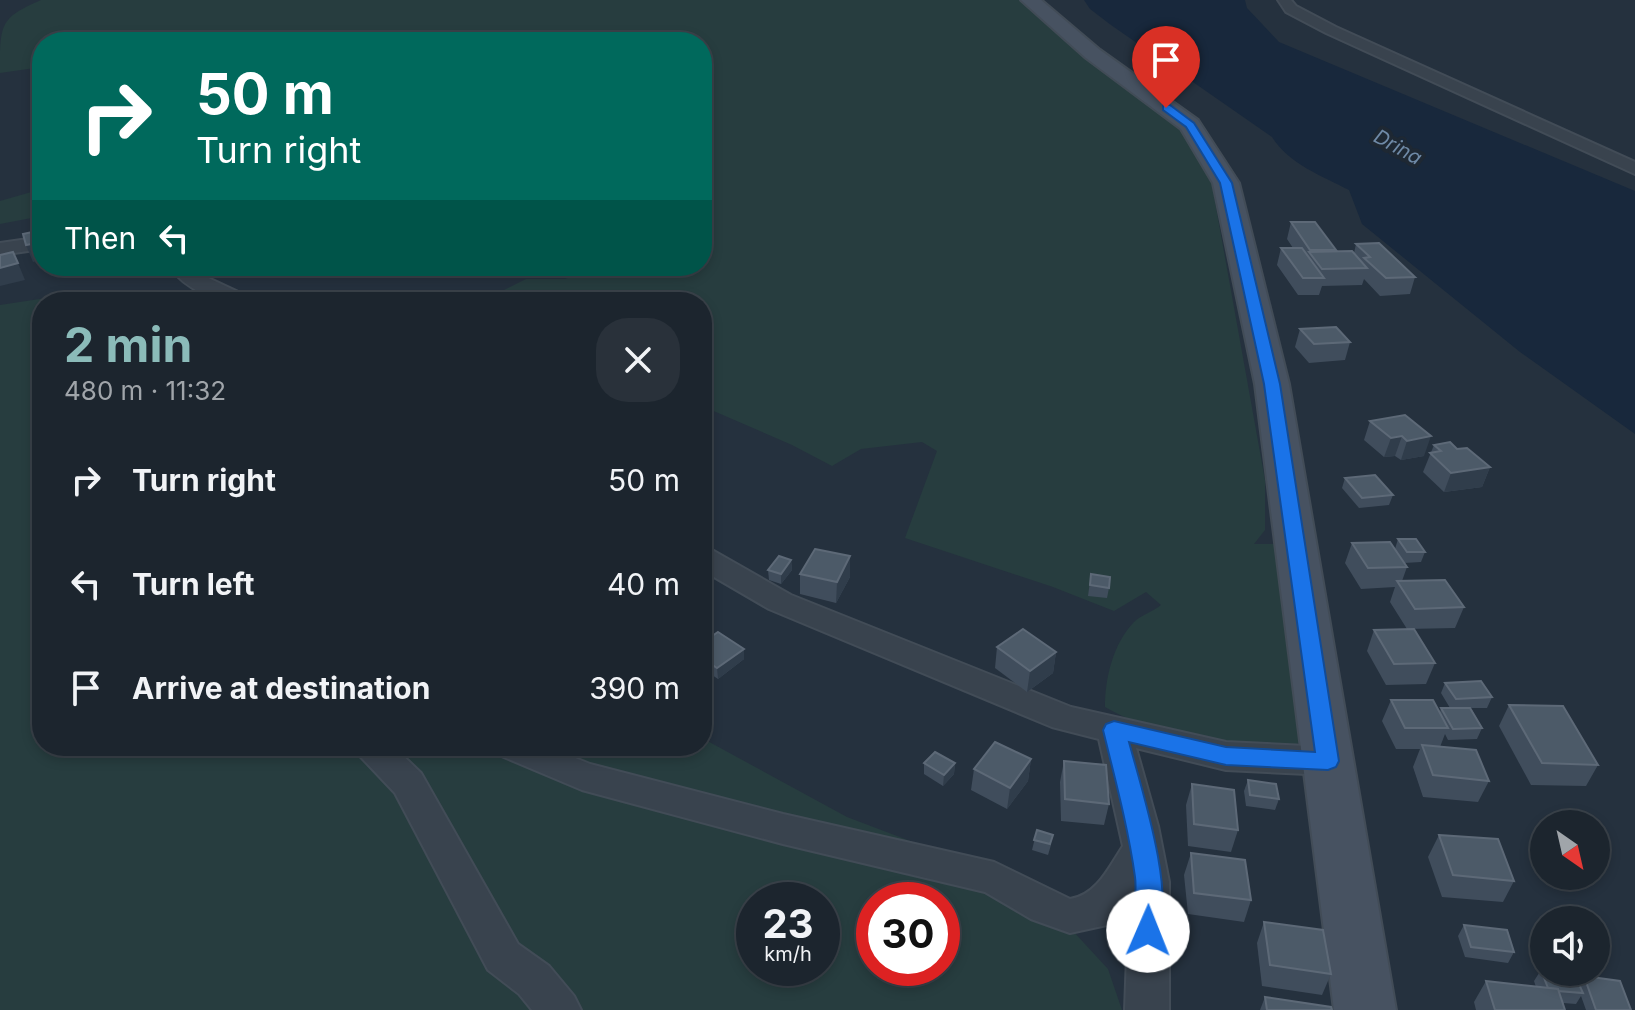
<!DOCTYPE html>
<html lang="en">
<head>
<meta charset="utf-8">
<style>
	:root { --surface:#1c252e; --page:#29313a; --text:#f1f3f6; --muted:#a0a5aa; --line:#3a424a; --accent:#8bbbb9 }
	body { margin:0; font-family:Inter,sans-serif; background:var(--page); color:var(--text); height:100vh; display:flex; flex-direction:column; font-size:30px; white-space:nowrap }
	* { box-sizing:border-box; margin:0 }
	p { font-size:26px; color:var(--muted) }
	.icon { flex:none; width:44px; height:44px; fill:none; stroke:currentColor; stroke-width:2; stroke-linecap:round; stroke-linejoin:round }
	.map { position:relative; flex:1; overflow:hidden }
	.drawer { position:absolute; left:32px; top:292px; width:680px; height:464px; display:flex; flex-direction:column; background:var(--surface); border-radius:32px; box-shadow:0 4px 12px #0003,0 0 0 2px var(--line) }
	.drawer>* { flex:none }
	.hud { position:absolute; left:32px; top:32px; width:680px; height:244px; border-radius:32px; box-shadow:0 4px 12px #0003,0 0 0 2px var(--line); background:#00695c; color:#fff; overflow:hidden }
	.needle { width:52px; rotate:146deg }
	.buttons { position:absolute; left:1530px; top:810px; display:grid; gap:16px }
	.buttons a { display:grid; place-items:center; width:80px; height:80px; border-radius:50%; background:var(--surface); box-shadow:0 4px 12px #0003,0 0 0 2px var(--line); font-size:40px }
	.speed { position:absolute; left:736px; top:882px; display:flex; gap:16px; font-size:40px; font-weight:700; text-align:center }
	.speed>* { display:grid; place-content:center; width:104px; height:104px; border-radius:50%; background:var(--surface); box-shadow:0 4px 12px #0003,0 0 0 2px var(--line); line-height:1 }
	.speed small { font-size:20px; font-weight:400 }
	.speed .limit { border:12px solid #d22; background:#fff; color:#111 }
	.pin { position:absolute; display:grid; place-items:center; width:68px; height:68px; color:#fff; margin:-82px -34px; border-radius:50% 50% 50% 0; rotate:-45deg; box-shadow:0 0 8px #0007 }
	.pin .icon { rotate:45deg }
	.me { position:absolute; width:88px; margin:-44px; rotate:1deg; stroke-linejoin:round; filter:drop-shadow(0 0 6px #0008) }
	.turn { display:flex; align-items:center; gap:28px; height:168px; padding:0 32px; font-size:36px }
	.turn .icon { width:104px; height:104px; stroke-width:2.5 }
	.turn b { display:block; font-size:56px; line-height:68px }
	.then { display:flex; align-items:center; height:76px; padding:0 32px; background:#0003; gap:16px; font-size:30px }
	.round { display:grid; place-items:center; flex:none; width:84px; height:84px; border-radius:32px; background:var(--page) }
	.overview { display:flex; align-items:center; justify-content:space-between; height:136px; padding:0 32px }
	h1 { font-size:48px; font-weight:700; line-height:60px; color:var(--accent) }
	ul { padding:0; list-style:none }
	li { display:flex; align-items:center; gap:24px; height:104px; padding:0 32px }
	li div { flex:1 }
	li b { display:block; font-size:30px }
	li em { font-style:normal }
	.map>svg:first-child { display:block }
	.green { fill:#273d3f; fill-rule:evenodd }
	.water { fill:#18283c }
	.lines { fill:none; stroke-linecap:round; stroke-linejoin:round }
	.street-casing { stroke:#424c57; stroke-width:4 }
	.secondary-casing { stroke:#424c57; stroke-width:4 }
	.street { fill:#39434e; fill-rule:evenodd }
	.secondary { fill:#475261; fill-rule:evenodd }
	.wall { fill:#404d5c }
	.shaded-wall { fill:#303d4b }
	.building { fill:#4c5a68; stroke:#5d6977; stroke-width:2 }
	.route { fill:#1a73e8; stroke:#114b97; stroke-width:2 }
	.labels { text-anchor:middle; stroke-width:8; stroke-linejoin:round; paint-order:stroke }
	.far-water-label { font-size:20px; font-style:italic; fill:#6f8aa7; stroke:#1e2833 }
</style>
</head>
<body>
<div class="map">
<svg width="1635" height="1010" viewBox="0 0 1635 1010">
	<rect width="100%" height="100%" fill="#25313e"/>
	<!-- green -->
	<g class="green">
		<path d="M41,0H1021L1182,127L1212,185L1265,480V530L1254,544H1282L1301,741L1286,752C1229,746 1154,736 1105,707C1105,678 1113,644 1134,622C1141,615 1154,611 1161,605L1146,592L1114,611L1053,587L905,538L937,451L922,442L861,449L832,466L792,445L702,406V302H480L526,279H565L596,266H702V42H42V67L0,73C0,23 0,18 41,0Z"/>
		<polygon points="42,189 42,216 0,224 0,201"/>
		<path d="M66,295L70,302H42V746H702V738L847,817L955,858L1072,930L1108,969L1122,1010H0V305ZM754,900H822V968H754ZM874,900H942V968H874Z"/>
	</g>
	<!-- water -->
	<path class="water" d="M1084,0H1245L1247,8L1279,42L1635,191V434L1520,352L1362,224L1349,190C1322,176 1289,164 1272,137L1111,25L1090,9Z"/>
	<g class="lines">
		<!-- street casing -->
		<g class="street-casing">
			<g id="street">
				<polygon points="1278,0 1291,0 1296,6 1336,27 1635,162 1635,174 1326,33 1286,12"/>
				<polygon points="42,237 42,249 0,255 0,243"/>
				<path d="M169,266H191L202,275L249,297L252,302C219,302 189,294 169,266Z"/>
				<path d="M702,548L712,550L791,595L1071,707L1226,742L1328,747L1341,751L1346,761L1341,771L1328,775L1226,770L1136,748L1158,826L1169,882V1010H1125L1129,902L1107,925L1070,933L1031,919L985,892L783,844L582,790L499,755L493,746H546L590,764L783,814L994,862L1070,899C1097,895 1109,867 1123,846L1099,739L1052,727L769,609L702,570Z"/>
				<polygon points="353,746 393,746 421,773 518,944 549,966 574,996 581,1010 532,1010 519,994 488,970 395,793 359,755"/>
			</g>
		</g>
		<!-- secondary casing -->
		<g class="secondary-casing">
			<polygon id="secondary" points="1021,0 1041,0 1100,50 1198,120 1239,183 1289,384 1396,1010 1334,1010 1255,384 1213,183 1181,129 1086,58"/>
		</g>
		<!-- street -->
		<use href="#street" class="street"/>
		<!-- secondary -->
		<use href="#secondary" class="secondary"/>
	</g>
	<!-- wall -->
	<g class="wall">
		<polygon points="1291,222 1336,250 1335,252 1354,253 1356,244 1415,277 1410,294 1380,296 1364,279 1362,285 1322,286 1319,295 1298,295 1277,265 1281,248 1293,248 1287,239"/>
		<polygon points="1300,329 1350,342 1345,360 1309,363 1295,347"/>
		<polygon points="1405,415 1424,456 1401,460 1395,456 1384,457 1364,440 1370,421"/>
		<polygon points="1434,445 1457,449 1490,467 1482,487 1444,492 1423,472"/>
		<polygon points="1345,478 1393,495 1389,505 1359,508 1342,488"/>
		<polygon points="1398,539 1425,552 1421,562 1404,563 1407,567 1402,581 1464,607 1455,628 1407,629 1390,602 1395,587 1361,589 1345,563 1352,543 1395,549"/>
		<polygon points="850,556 850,577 836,603 800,594 800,574"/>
		<polygon points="791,560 792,570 781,584 769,580 768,570"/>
		<polygon points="1091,574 1109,588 1107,598 1088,596"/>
		<polygon points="1374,630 1435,663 1426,684 1386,685 1367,651"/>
		<polygon points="702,643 744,659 718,679 702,668"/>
		<polygon points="997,647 1056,652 1053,673 1027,692 995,668"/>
		<polygon points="1445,683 1492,697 1487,708 1471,708 1482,728 1477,739 1448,740 1445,734 1440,747 1489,781 1478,802 1423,797 1413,767 1420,749 1396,749 1382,721 1391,700 1440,712 1441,708 1450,708 1441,693"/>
		<polygon points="1509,705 1598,765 1586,786 1531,785 1499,726"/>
		<polygon points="1031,759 1028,781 1007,809 971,790 974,769"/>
		<polygon points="1064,761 1109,804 1104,825 1061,821 1060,782"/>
		<polygon points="924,763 955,763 954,774 943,786 924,774"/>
		<polygon points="1248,780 1279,799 1275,810 1246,806 1244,791"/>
		<polygon points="1192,784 1238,830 1231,852 1188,846 1186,805"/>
		<polygon points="1037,830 1051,845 1048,855 1032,850"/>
		<polygon points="1439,835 1514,881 1503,902 1442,897 1428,857"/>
		<polygon points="1191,853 1251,900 1244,922 1188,914 1184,875"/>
		<polygon points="1264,922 1331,974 1322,995 1262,986 1257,943"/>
		<polygon points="1464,925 1514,952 1508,963 1465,957 1458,936"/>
		<polygon points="1541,970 1579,984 1584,976 1631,1010 1586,1010 1581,996 1576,1004 1563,1003 1565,1010 1476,1010 1474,1002 1486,981 1536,987 1534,981"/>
		<polygon points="1265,997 1332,1010 1260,1010"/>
	</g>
	<!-- shaded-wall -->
	<g class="shaded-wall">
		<polygon points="42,242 42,260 33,262 26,245"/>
		<polygon points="18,263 25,280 0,286 0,268"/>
		<polygon points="78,266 100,266 101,270 81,274"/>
		<polygon points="222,266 233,266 223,270"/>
		<polygon points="1402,436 1395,456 1384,457 1391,438"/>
		<polygon points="1431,436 1424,456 1401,460 1407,441"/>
		<polygon points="1490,467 1482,487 1444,492 1451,473"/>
		<polygon points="850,556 850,577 836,603 837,582"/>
		<polygon points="791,560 792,570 781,584 781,574"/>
		<polygon points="744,649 744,659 718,679 717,668"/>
		<polygon points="1056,652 1053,673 1027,692 1030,671"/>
		<polygon points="1031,759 1028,781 1007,809 1010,788"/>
		<polygon points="955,763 954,774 943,786 944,775"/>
	</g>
	<!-- building -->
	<g class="building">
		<polygon points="1291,222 1315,222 1336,250 1310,250"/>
		<polygon points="42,230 42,242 26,245 23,234"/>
		<polygon points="1379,243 1415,277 1386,278 1364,258 1370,257 1356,244"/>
		<polygon points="1281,248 1302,248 1324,278 1303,278"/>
		<polygon points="1352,251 1367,268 1322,269 1309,252"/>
		<polygon points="13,252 18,263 0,268 0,255"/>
		<polygon points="1336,327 1350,342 1314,344 1300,329"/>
		<polygon points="1405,415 1431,436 1407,441 1402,436 1391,438 1370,421"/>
		<polygon points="1450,442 1457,449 1467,448 1490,467 1451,473 1430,453 1441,451 1434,445"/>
		<polygon points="1375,475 1393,495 1362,498 1345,478"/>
		<polygon points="1398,539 1416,539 1425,552 1407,552"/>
		<polygon points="1390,542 1407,567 1368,568 1352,543"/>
		<polygon points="815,549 850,556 837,582 800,574"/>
		<polygon points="779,556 791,560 781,574 768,570"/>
		<polygon points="1091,574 1110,577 1109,588 1090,585"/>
		<polygon points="1445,580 1464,607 1415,609 1397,581"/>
		<polygon points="1023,629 1056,652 1030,671 997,647"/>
		<polygon points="1414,629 1435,663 1394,664 1374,630"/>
		<polygon points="718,632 744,649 717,668 702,658 702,643"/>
		<polygon points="1481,681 1492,697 1456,699 1445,683"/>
		<polygon points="1391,700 1433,700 1448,728 1405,728"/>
		<polygon points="1509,705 1563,706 1598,765 1542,763"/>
		<polygon points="1441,708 1470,708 1482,728 1453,729"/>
		<polygon points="995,742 1031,759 1010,788 974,769"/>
		<polygon points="1422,745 1476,750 1489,781 1433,775"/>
		<polygon points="935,752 955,763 944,775 924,763"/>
		<polygon points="1064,761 1106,765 1109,804 1065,799"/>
		<polygon points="1248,780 1276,784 1279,799 1250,795"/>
		<polygon points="1192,784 1234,790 1238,830 1194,824"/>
		<polygon points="1037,830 1053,835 1050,844 1034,840"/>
		<polygon points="1439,835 1498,839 1514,881 1453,875"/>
		<polygon points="1191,853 1245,860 1251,900 1194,893"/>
		<polygon points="1264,922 1323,930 1331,974 1270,965"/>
		<polygon points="1464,925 1507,930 1514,952 1471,947"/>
		<polygon points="1541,970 1544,970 1544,972 1574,973 1583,993 1558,991 1558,989 1548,988"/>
		<polygon points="1584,976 1620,981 1631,1010 1596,1010"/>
		<polygon points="1486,981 1558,989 1565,1010 1495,1010"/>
		<polygon points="1265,997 1331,1007 1332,1010 1267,1010"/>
	</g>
	<!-- route -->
	<path class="route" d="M1163,105H1170L1194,123L1232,183L1280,384L1339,761L1336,767L1328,770L1226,765L1129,742C1141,787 1177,896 1157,939L1148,942L1138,939C1129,920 1138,897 1135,877C1128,827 1115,779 1103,730L1106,724L1114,721L1226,747L1315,752L1264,384L1220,183L1186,127L1163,110Z"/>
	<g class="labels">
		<!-- far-water labels -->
		<g class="far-water-label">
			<text transform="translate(1398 147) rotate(29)" y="7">Drina</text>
		</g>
	</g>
</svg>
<div class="buttons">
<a><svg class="needle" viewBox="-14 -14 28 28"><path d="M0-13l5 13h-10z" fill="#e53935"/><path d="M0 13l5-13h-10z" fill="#a0a5aa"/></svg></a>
<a><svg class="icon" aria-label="sound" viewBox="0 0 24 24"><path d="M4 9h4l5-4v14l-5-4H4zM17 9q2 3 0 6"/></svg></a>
</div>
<div class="speed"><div>23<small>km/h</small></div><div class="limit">30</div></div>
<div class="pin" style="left:1166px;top:108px;background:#d93025"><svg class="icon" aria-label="arrive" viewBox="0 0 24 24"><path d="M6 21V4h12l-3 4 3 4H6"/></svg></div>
<svg class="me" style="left:1148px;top:931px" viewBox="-20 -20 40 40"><circle r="19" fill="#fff"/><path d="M0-13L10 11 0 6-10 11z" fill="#1a73e8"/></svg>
<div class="hud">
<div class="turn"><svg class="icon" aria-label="right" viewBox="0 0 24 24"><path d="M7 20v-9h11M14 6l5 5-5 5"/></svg><div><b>50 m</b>Turn right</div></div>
<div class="then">Then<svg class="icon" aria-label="left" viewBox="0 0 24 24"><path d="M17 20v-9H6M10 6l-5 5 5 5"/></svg></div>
</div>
<section class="drawer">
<div class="overview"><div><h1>2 min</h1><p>480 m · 11:32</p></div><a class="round"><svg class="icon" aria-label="close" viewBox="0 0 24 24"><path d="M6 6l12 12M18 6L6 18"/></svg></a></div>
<ul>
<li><svg class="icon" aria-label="right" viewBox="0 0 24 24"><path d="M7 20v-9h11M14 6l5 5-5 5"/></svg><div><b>Turn right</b></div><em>50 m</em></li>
<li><svg class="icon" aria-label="left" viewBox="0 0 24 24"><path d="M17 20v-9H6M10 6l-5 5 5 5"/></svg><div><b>Turn left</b></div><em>40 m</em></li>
<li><svg class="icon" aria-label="arrive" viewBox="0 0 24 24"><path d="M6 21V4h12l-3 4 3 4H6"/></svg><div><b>Arrive at destination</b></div><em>390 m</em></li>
</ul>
</section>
</div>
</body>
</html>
